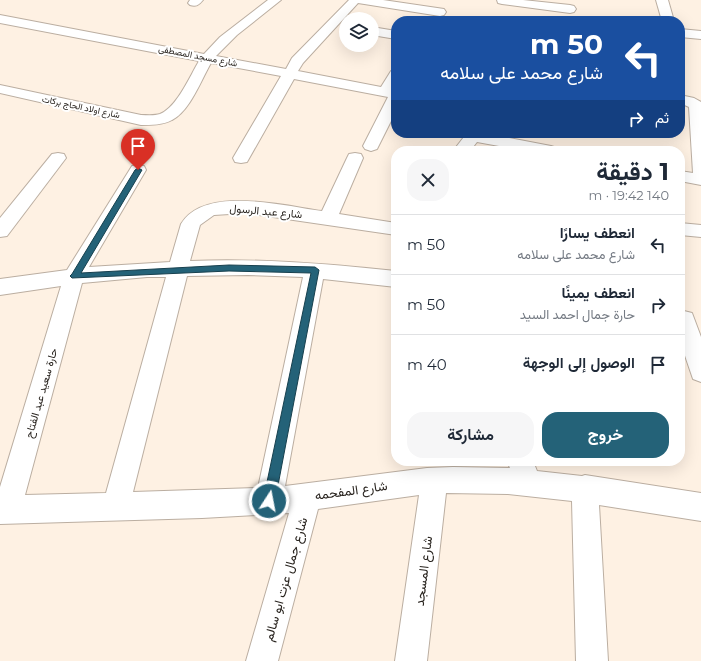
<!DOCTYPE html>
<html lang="ar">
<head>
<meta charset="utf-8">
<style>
	:root { --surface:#fff; --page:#f6f6f7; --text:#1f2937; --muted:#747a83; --line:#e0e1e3; --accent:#246278 }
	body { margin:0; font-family:Montserrat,Vazirmatn,sans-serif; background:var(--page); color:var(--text); direction:rtl; height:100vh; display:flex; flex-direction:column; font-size:15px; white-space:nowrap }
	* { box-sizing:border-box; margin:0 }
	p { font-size:13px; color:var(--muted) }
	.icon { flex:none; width:22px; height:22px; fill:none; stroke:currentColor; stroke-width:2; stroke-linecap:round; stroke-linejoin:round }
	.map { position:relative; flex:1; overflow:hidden; direction:ltr }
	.panel { position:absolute; left:391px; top:146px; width:294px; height:320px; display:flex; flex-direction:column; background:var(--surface); border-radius:16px; box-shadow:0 4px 16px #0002; direction:rtl }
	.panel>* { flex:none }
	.guide { position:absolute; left:391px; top:16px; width:294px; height:122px; border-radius:16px; box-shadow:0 4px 16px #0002; direction:rtl; background:#1a4fa0; color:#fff; overflow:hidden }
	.buttons { position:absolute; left:339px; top:12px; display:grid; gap:8px }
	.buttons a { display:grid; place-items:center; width:40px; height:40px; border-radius:50%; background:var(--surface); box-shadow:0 4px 16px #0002; font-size:20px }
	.pin { position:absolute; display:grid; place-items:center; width:34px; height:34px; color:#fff; margin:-41px -17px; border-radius:50% 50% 50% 0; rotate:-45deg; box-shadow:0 0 4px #0007 }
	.pin .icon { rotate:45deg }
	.me { position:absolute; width:44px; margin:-22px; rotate:11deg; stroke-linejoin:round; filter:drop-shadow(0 0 3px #0008) }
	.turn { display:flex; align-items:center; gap:14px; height:84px; padding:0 16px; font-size:18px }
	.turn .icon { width:52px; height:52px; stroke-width:2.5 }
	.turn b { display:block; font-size:28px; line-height:34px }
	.then { display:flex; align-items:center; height:38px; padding:0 16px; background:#0003; gap:8px; font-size:15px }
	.round { display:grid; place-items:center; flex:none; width:42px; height:42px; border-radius:16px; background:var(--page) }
	.headline { display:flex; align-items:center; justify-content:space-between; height:68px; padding:0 16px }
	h1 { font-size:24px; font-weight:700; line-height:30px }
	.button { display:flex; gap:8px; margin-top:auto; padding:8px 16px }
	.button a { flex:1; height:46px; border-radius:16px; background:var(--accent); color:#fff; font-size:16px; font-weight:700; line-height:46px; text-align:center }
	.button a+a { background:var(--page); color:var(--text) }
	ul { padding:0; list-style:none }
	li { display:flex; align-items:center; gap:12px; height:60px; padding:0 16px; border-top:1px solid var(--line) }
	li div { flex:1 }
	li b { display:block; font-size:15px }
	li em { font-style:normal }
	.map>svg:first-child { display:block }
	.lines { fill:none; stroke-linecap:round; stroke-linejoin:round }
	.minor-casing { stroke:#bbaea1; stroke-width:2 }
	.minor { fill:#fff; fill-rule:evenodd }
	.route { fill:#246278; stroke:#17404e }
	.labels { text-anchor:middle; stroke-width:4; stroke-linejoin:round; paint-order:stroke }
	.far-street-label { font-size:9px; fill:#28231e; stroke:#fff }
	.street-label { font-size:11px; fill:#28231e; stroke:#fff }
	.near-street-label { font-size:13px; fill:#28231e; stroke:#fff }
</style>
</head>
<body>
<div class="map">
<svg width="701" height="661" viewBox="0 0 701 661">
	<rect width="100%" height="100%" fill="#fef1e3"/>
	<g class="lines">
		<!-- minor casing -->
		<g class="minor-casing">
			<g id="minor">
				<path d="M190,0H203C199,5 196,7 190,5L188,3Z"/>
				<path d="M268,0H281L237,35L216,56L286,69L292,58L349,0H383L444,9L446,12L444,15L440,16L358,3L303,63L298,71L381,87L391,71L396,70V86L394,89L396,90V111L377,149L371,151L365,149L363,146L388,97L294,79L247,162L241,163L235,162L233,158L281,76L211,63C201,80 190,111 172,120C163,125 151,125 141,125L0,93V85L141,115C147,115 154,116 160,114C177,107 190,76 199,61L0,23V15L204,54L220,37Z"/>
				<polygon points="497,0 523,0 570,5 574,6 576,9 574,12 570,13 502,4 498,3"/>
				<polygon points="656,0 668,0 674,21 662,21"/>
				<polygon points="372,27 396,31 396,39 372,35"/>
				<polygon points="680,29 701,31 701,39 680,37"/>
				<polygon points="680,95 694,98 701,102 701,185 680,181 680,171 693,173 689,107 680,103"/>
				<polygon points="467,133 484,133 551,146 557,148 559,151 526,151 477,142 470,151 453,151"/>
				<polygon points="58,153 64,154 66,158 7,236 0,237 0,218 52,154"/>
				<path d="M355,153L361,154L363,158L339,214L396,223V235L245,213L214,215L200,225L190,261C259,258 328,264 396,271V287L323,279L285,486L427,468L453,467L510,468L507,461H533L537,471L582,476L585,475L701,493V521L599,505L608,661H576L572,501L508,494L446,493L427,661H395L419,495L318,509L278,661H246L289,513L202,518L0,524V487L61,286L0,295V279L67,270L132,166L138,165L144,166L146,170L89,267L170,262L181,224C205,185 284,206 322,211L347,158L349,154ZM248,275L303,277L258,488L133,492L187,276ZM147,277H166L106,493L25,495L82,283Z"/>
				<polygon points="680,223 701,225 701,237 680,235"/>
				<polygon points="684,311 692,313 701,337 701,382 693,379 680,341 680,312"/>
			</g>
		</g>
		<!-- minor -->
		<use href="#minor" class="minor"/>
	</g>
	<!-- route -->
	<polygon class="route" points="138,168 142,170 81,273 229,265 315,267 319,270 275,501 273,505 269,506 265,505 263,501 311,273 229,271 72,278 70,276 72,274 135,170"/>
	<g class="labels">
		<!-- far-street labels -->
		<g class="far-street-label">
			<text transform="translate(198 56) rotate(11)" y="3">شارع مسجد المصطفى</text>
			<text transform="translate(81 107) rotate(12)" y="3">شارع اولاد الحاج بركات</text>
		</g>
		<!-- street labels -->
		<g class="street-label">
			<text transform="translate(266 211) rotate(5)" y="4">شارع عبد الرسول</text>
			<text transform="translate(41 393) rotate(-74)" y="4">حارة سعيد عبد الفتاح</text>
		</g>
		<!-- near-street labels -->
		<g class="near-street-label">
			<text transform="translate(351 490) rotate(-8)" y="5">شارع المفحمه</text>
			<text transform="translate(423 571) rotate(-83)" y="5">شارع المسجد</text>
			<text transform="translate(285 579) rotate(-74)" y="5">شارع جمال عزت ابو سالم</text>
		</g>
	</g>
</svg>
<div class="buttons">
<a><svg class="icon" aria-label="layers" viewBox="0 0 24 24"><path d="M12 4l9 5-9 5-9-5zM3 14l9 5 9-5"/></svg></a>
</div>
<div class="pin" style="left:138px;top:170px;background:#d93025"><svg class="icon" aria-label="arrive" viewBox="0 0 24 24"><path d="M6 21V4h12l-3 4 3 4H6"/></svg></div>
<svg class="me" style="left:269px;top:501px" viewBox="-20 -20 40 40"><circle r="17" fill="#246278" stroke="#fff" stroke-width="3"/><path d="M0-11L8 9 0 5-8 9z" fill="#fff"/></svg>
<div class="guide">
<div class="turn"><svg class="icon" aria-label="left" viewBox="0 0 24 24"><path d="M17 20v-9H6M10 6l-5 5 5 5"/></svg><div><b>50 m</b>شارع محمد على سلامه</div></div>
<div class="then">ثم<svg class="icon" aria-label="right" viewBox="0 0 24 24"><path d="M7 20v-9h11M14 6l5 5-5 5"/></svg></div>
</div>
<section class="panel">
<div class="headline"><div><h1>1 دقيقة</h1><p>140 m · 19:42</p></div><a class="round"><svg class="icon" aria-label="close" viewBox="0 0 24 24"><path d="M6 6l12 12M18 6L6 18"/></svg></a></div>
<ul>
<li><svg class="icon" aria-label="left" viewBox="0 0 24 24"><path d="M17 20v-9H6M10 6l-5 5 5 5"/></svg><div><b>انعطف يسارًا</b><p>شارع محمد على سلامه</p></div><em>50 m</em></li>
<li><svg class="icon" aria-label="right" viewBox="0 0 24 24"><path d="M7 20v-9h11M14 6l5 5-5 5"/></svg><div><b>انعطف يمينًا</b><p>حارة جمال احمد السيد</p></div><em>50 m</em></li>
<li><svg class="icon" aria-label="arrive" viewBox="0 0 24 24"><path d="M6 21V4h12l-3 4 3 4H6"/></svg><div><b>الوصول إلى الوجهة</b></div><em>40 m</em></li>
</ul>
<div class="button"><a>خروج</a><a>مشاركة</a></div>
</section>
</div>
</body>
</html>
